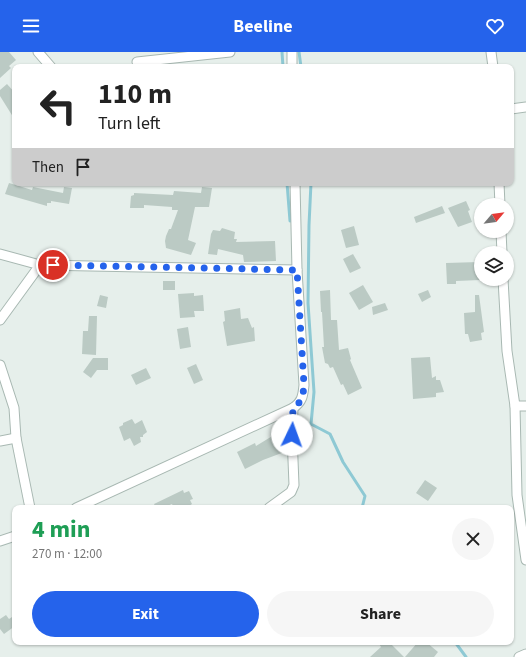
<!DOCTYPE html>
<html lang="en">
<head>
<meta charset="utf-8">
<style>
	:root { --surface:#fff; --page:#f6f6f6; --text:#222; --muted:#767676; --accent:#2563eb }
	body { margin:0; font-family:"Source Sans 3",sans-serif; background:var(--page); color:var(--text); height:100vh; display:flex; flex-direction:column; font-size:15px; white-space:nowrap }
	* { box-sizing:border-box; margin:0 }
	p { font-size:13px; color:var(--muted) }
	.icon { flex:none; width:22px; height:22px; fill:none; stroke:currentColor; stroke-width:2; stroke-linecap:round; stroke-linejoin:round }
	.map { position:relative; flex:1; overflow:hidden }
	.panel { position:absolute; left:12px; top:453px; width:502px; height:140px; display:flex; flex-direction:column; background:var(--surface); border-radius:8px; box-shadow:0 1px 3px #0004 }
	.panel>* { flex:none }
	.hud { position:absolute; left:12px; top:12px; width:502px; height:122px; border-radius:8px; box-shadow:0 1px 3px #0004; background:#fff; color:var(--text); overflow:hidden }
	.needle { width:26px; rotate:61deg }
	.tools { position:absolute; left:474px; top:146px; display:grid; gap:8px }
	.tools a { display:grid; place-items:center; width:40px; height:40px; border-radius:50%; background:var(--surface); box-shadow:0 1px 3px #0004; font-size:20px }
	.pin { position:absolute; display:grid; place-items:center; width:34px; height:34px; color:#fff; margin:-17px; border:2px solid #fff; border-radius:50%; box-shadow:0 1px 4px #0007 }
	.me { position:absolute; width:44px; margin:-22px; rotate:3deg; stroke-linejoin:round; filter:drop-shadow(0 0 3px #0008) }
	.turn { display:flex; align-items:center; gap:14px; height:84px; padding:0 20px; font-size:18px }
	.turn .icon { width:52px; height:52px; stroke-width:2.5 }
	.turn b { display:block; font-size:28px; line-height:34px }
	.then { display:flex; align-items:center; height:38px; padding:0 20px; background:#0003; gap:8px; font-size:15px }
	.round { display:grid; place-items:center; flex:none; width:42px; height:42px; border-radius:21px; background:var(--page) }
	.overview { display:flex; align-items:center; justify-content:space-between; height:68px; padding:0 20px }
	h1 { font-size:24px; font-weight:700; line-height:30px; color:#1e9e55 }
	.primary-button { display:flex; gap:8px; margin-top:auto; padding:8px 20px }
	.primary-button a { flex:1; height:46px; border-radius:24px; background:var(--accent); color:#fff; font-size:16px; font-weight:700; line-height:46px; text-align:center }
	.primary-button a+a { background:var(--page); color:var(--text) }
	header { display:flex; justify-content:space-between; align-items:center; height:52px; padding:0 20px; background:var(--accent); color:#fff; font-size:18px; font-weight:700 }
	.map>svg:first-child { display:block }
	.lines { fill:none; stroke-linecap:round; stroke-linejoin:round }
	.stream { stroke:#8ec9d4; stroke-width:3 }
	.building { fill:#bbcac4 }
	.street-casing { stroke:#a8b8b2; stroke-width:11 }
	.street { stroke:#fff; stroke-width:9 }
	.route { stroke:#2563eb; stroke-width:7; stroke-dasharray:0 12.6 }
</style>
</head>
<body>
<header><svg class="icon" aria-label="menu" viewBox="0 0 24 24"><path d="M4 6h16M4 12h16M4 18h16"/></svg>Beeline<svg class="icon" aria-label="heart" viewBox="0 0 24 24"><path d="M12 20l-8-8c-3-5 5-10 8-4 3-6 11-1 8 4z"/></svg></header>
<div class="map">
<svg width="526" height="605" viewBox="0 0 526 605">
	<rect width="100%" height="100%" fill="#e6efeb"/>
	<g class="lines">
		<!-- stream -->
		<g class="stream">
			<polyline points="282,0 283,15"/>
			<polyline points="299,0 301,15"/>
			<polyline points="287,131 290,169"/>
			<polyline points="311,131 309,173 308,251 314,340 311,372 330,382 343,410 365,444 362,456"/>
			<polyline points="455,590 466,605"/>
		</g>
	</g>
	<!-- building -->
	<g class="building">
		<polygon points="0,0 9,0 16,8 9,14 11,16 0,26"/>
		<polygon points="7,32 15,41 15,68 0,44 0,38"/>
		<polygon points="9,131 32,138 33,135 63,141 64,135 72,136 69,152 51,149 51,151 47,151 47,154 5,142"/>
		<polygon points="202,135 212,136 209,155 195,155 188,188 196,191 191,203 166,196 165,189 166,184 169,177 171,177 178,158 172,158 172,155 144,153 144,156 130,156 131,144 134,143 134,141 173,143 174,139 201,141"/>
		<polygon points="466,149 470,158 468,159 472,170 458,175 448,156"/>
		<polygon points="442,154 445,161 416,171 414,165"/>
		<polygon points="354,174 359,193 346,196 341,178"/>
		<polygon points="222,176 235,180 234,187 237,187 236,190 275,189 276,209 244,210 243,203 218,197 217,203 208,202 211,182 213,178 220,179"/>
		<polygon points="353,202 361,216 350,221 343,207"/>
		<polygon points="479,210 480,228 456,229 456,232 447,232 446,211"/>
		<rect x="163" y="229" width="12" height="9"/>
		<polygon points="363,233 373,250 359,258 349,241"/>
		<polygon points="330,238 331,268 337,268 339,298 348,296 351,307 350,308 362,336 348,343 343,332 341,333 333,315 330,316 328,312 325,311 322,295 324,295 322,260 321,260 320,239"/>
		<polygon points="428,238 431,245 422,250 418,242"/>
		<polygon points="194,241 194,244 203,243 204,259 194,259 195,265 180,266 178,242"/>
		<polygon points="100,243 108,245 106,256 97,254"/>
		<polygon points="475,243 479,243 484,280 481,281 482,288 470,290 468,282 465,282 464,261 475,260"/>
		<polygon points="385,251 388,258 373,263 372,255"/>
		<polygon points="240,256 241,267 248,266 252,276 254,275 255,289 227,294 223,270 225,269 224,259"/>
		<polygon points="89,264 97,264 96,303 82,302 83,279 88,279"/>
		<polygon points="188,275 191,295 180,297 177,277"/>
		<polygon points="430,305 432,326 436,324 436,328 440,328 444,340 436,341 436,345 413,347 411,306"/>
		<polygon points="93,306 108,306 108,318 97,318 91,326 83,320"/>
		<polygon points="196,312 203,328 194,332 187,316"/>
		<polygon points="146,316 151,326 136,333 131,323"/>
		<polygon points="132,367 135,372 142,368 147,380 143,383 143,385 140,385 141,390 134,394 130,386 124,389 119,375 123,373 123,371"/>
		<polygon points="274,383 277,390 284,388 287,399 263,408 245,417 237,400 255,391 256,394"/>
		<polygon points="425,428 437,436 428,449 416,441"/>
		<polygon points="183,438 184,441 189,439 193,447 190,448 192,452 189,454 190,456 174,456 172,452 162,456 156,456 154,452"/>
		<polygon points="6,563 9,567 15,563 15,574 4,582 0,577 0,567"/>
		<polygon points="378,590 389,590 404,605 370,605 381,595"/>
		<polygon points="418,590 426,590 438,600 434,605 405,605"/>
	</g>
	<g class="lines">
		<!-- street casing -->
		<g class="street-casing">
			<g id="street">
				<polyline points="38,0 51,15"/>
				<polyline points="292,0 292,15"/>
				<polyline points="491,0 493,15"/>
				<polyline points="137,10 230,0"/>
				<polyline points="511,57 526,55"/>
				<polyline points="499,131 500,153"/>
				<polyline points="501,179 502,201"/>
				<polyline points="0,202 40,213 297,218"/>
				<polyline points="503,227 507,299 515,354 517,443 526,508"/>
				<polyline points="0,268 40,213"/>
				<polyline points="0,313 14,356 16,386 30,456"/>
				<polyline points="515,354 526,354"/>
				<polyline points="0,389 16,386"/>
				<path d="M76,456L293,356C302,350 303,344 304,333L297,218L295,131"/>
				<polyline points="269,456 291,440 294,433 292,383 293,356"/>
				<polyline points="0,489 15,484"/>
				<polyline points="519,605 526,602"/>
			</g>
		</g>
		<!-- street -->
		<use href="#street" class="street"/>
	</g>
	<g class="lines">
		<!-- route -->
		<path class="route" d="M53,213L297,218L304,333C303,344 302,350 293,356L292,383"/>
	</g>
</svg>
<div class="tools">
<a><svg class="needle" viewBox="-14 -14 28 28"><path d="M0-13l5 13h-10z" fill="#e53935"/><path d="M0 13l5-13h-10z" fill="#767676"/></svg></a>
<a><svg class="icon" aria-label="layers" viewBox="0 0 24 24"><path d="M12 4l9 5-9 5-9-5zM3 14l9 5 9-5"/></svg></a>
</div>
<div class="pin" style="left:53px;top:213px;background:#d93025"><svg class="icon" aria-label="arrive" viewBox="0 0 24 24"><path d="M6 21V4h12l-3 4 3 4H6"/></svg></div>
<svg class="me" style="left:292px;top:383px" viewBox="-20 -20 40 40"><circle r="19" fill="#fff"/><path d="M0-13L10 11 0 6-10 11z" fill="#2563eb"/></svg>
<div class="hud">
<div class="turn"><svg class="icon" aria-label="left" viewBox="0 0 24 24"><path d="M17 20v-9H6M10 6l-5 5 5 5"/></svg><div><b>110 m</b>Turn left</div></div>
<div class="then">Then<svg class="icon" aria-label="arrive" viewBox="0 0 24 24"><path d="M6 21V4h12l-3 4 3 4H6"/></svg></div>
</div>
<section class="panel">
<div class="overview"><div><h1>4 min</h1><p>270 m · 12:00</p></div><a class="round"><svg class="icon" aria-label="close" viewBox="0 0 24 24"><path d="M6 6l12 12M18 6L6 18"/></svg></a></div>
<div class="primary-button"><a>Exit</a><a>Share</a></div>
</section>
</div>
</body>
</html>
